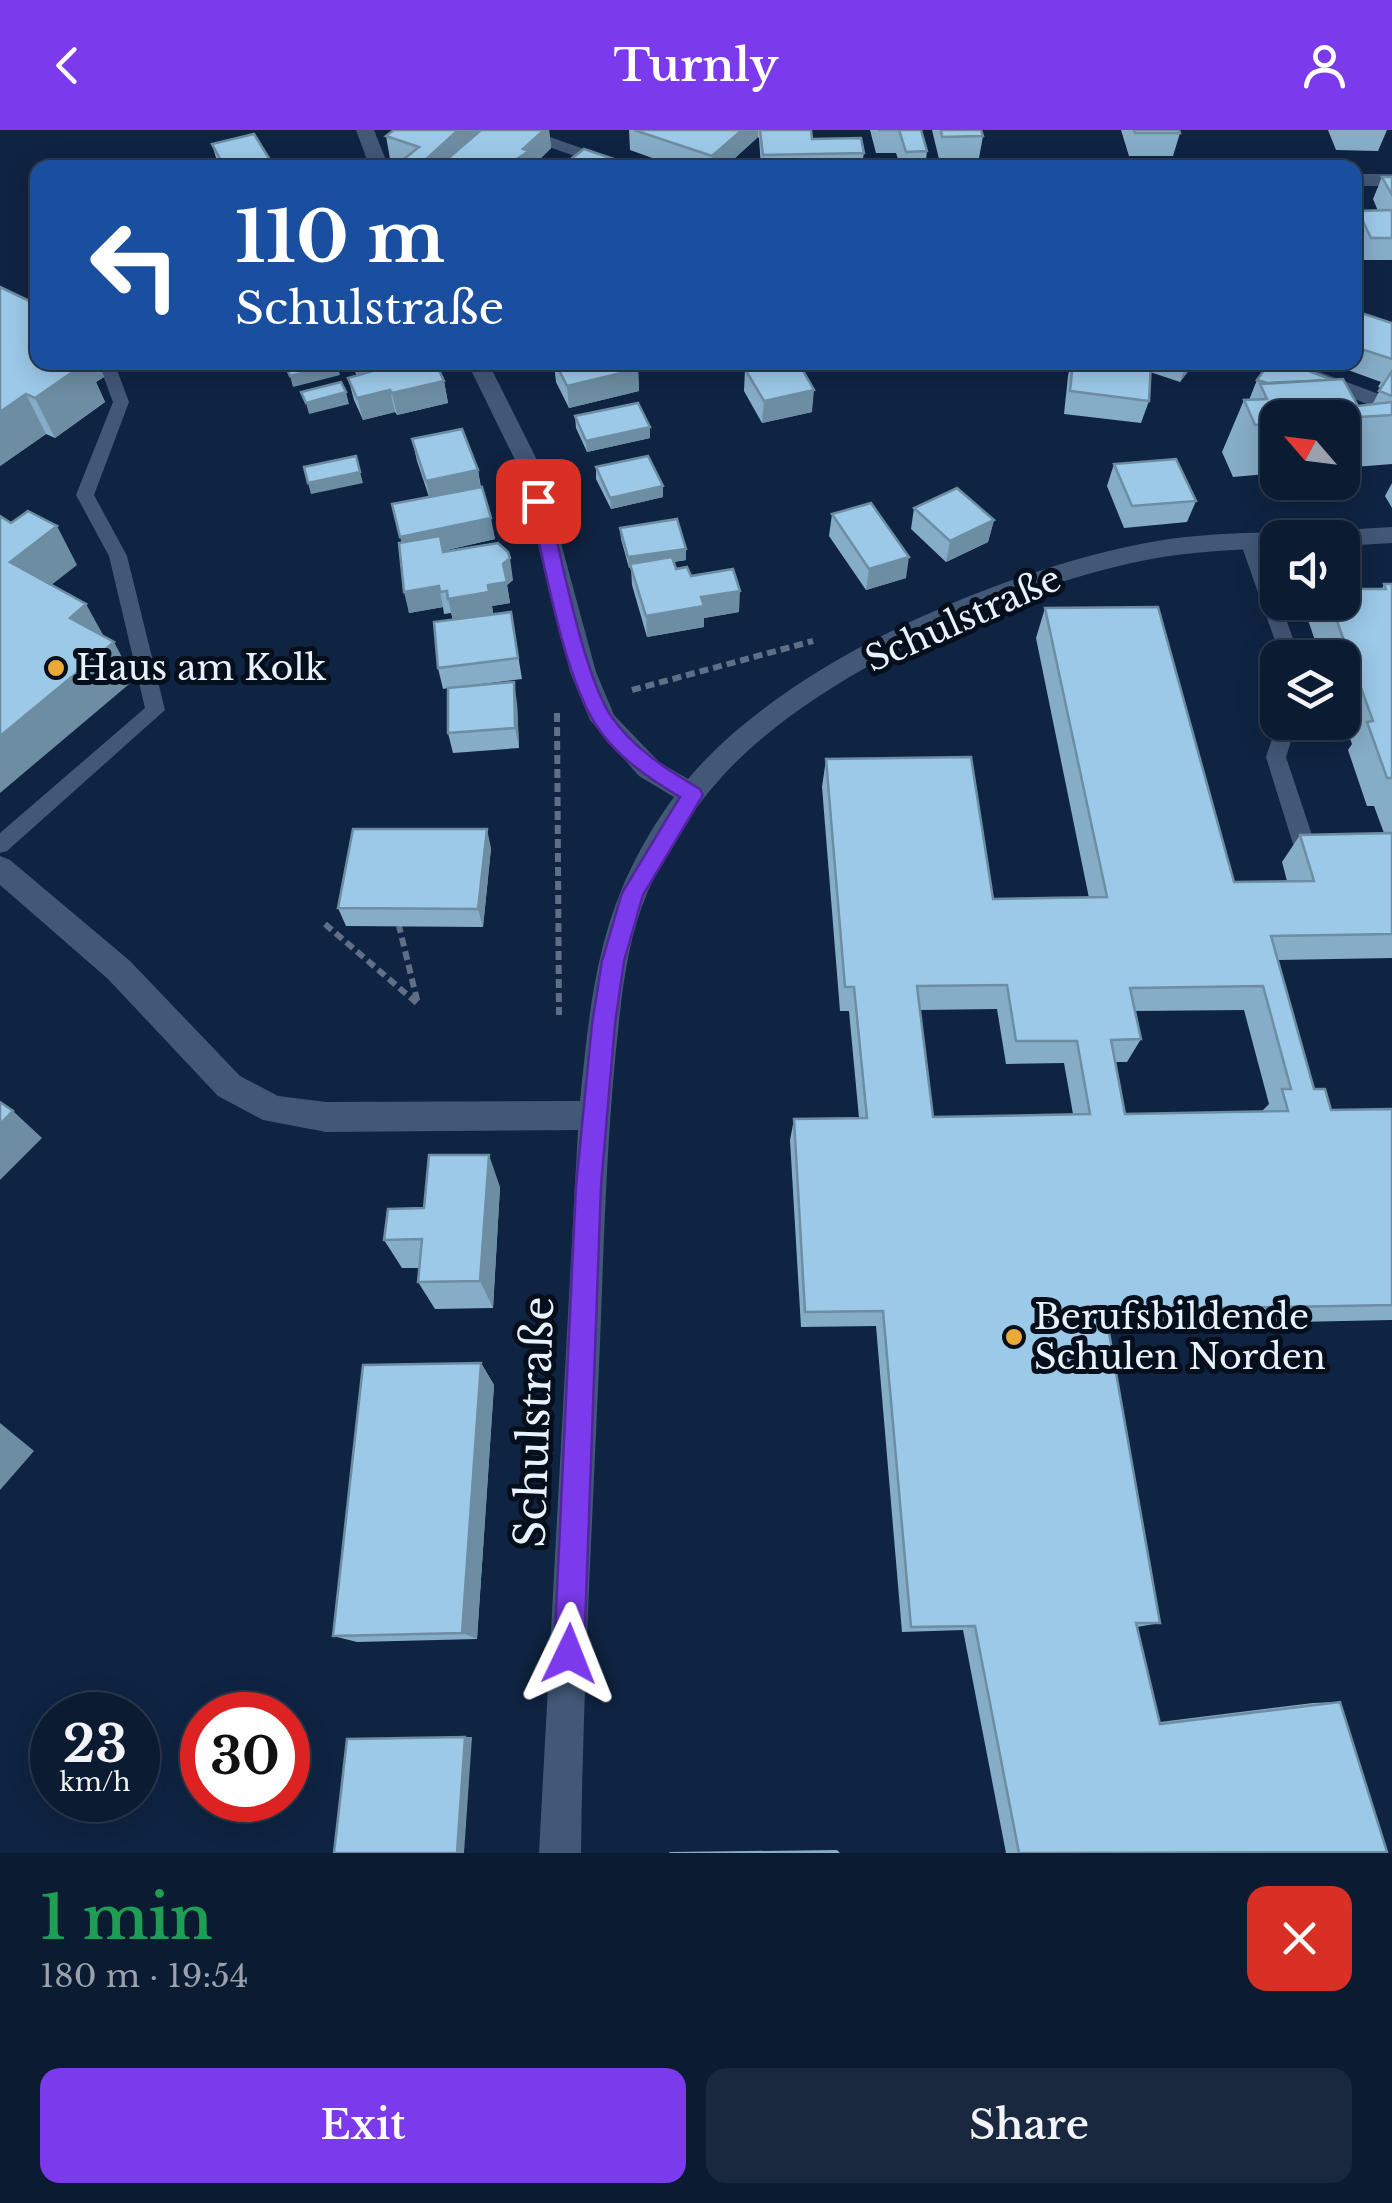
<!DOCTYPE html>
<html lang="en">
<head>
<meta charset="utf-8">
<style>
	:root { --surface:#0b1b32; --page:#19283e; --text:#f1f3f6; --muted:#9aa1ac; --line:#2b394d; --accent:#7c3aed }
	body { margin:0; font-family:"Libre Baskerville",serif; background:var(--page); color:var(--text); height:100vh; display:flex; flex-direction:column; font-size:38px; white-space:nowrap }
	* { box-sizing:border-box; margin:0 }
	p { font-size:32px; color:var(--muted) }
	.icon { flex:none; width:55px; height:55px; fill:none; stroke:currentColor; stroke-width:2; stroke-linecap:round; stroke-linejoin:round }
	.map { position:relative; height:1723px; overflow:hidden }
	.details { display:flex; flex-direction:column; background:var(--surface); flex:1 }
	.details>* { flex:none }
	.top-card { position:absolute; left:30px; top:30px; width:1332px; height:210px; border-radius:20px; box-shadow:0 5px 25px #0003,0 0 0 2px var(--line); background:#1a4fa0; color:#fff; overflow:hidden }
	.needle { width:65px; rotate:298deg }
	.controls { position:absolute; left:1260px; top:270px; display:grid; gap:20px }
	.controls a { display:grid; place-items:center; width:100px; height:100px; border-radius:20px; background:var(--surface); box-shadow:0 5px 25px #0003,0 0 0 2px var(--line); font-size:50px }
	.speed { position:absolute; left:30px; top:1562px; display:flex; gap:20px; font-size:50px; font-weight:700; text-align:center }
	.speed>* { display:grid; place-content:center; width:130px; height:130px; border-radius:50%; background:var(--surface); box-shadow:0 5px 25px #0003,0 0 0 2px var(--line); line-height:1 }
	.speed small { font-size:25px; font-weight:400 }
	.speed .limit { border:15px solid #d22; background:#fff; color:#111 }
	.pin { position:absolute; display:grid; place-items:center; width:85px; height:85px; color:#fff; margin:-42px; border-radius:20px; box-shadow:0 5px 15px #0006 }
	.me { position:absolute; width:110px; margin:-55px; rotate:2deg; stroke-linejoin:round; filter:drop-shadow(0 0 8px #0008) }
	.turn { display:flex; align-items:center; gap:35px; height:210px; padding:0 40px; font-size:45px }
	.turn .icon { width:130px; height:130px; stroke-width:2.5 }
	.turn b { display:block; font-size:70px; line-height:85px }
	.round { display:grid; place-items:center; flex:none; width:105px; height:105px; border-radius:20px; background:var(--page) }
	.overview { display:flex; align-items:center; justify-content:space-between; height:170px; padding:0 40px }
	h1 { font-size:60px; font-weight:600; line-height:75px; color:#1e9e55 }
	.primary-button { display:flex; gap:20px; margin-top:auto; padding:20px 40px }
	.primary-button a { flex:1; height:115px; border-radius:20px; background:var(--accent); color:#fff; font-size:40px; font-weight:600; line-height:115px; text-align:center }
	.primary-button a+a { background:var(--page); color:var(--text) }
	header { display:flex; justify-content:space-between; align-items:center; height:130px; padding:0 40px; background:var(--accent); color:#fff; font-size:45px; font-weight:600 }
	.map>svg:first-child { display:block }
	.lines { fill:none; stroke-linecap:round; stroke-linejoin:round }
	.path { stroke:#5f6f87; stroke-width:6; stroke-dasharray:9 5; stroke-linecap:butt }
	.service { fill:#425877; fill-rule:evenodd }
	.minor { fill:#425877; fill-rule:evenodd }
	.wall { fill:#86adc8; fill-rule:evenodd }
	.shaded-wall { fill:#6d8da2 }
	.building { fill:#9cc9e8; stroke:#6d8da2; stroke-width:2.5; fill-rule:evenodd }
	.route { fill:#7c3aed; stroke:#51269a; stroke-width:2.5 }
	.poi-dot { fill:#eaaa38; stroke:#050e1b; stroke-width:4 }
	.labels { text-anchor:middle; stroke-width:10; stroke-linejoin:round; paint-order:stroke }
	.street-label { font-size:35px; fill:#e8f1fd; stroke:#050e1b }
	.poi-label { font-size:35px; fill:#e8f1fd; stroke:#050e1b; text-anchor:start }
	.near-street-label { font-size:42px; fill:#e8f1fd; stroke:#050e1b }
</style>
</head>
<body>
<header><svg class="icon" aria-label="back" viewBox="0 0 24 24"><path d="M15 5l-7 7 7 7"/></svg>Turnly<svg class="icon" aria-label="person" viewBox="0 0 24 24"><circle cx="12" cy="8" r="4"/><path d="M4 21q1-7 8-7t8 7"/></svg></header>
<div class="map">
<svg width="1392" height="1723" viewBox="0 0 1392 1723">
	<rect width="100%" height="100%" fill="#0f2443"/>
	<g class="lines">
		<!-- path -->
		<g class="path">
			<polyline points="632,560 813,511"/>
			<polyline points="557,583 559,885"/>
			<polyline points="325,794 418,874 399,796"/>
		</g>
		<!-- service -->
		<g class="service">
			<polygon points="98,232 114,232 129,272 94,365 127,426 165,580 7,721 0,723 0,703 145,578 109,426 76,365 113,272"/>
			<polygon points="1249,405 1258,411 1300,528 1281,528 1240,411"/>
			<polygon points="1278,591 1297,592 1286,627 1315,714 1304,722 1293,714 1266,627"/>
		</g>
		<!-- minor -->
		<g class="minor">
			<polygon points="356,0 374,0 389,38 370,38"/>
			<polygon points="502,0 530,0 638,38 608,38"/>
			<rect x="1355" y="44" width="37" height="12"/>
			<path d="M467,232H488L540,336L596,542L614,585L659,632L688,649C786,531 1007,437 1157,411C1197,404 1237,403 1278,402L1288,408H1278V418C1237,420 1197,421 1157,428C1024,451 831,537 735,633C699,669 669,714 648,761C625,814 621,873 615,930C607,1016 604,1102 601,1188C594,1366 583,1545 581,1723H539L578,1000L326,1002L263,990L218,966L108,849L0,755V726L10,730L130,831L240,946L278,966L326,972L580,971C592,852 601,767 674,667L639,646L590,590L570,542L518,336Z"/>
			<polygon points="1261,232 1293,232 1392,269 1392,284"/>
			<polygon points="1392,397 1392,413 1342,416 1342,408 1329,408 1341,400"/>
		</g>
	</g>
	<!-- wall -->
	<g class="wall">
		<polygon points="481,0 549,0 551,18 531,38 406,38 405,34 390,29 386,6 479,1"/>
		<polygon points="629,0 811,0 812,9 864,23 862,33 866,38 761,38 759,8 758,7 724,38 680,38 630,20"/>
		<polygon points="870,0 921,0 927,21 925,38 901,38 896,23 876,23"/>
		<polygon points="932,0 981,0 983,6 979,28 939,29"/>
		<polygon points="1121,0 1179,0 1180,3 1173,26 1129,26"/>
		<polygon points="1328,0 1387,0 1378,21 1336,20"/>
		<polygon points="212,14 275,38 219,38"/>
		<polygon points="1382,47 1392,47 1392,130 1361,130 1355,117 1355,88 1358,81 1378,81 1373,69"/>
		<polygon points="1355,181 1392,193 1392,334 1342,338 1342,288 1278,288 1278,343 1233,347 1222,322 1244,270 1249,270 1257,250 1358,276 1372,275 1381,258 1378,257 1381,252 1326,232 1355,232"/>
		<polygon points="38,232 98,232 104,247 96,252 105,272 55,308 46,304 0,336"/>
		<polygon points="351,232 435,232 444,251 448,273 397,285 395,282 363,290 354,270 348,248 357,246"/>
		<polygon points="547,232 634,232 638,239 639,261 569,278 556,252 554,234 549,235"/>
		<polygon points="1071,232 1195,232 1180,252 1150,242 1149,271 1141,293 1064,284 1068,246"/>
		<polygon points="745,239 812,282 762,293 744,261"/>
		<polygon points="575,286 650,297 650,308 587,322 576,298"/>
		<polygon points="412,309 478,340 481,357 495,409 443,421 443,422 513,450 507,455 510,473 492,476 493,483 460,489 511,482 522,549 458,557 517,573 519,618 453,623 448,603 448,558 443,559 438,538 453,490 451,483 444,484 443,477 409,483 402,412 392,374 429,367 417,331"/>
		<polygon points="1114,334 1196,371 1187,392 1124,398 1107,356"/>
		<polygon points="596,337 663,367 611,379 596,349"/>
		<polygon points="1392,353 1392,378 1385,366"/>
		<polygon points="914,378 994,390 988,412 946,432 911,399"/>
		<polygon points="832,384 906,448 866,460 829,406"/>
		<polygon points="620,398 686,430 674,432 676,439 691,446 739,482 704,488 704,497 647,507 632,455 631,438 629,438 621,409"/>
		<path d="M1384,454H1392V828L1278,830L1314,959L1331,980L1392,979V1190L1108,1196L1160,1493L1137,1497L1160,1592L1313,1573L1340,1572L1380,1723H1006L963,1500L902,1502L876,1196L801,1197L790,1010L794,989L859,988L849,881H840L822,657L826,629L993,769L1089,768L1036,508L1045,478L1234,752L1287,751L1282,732L1300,705L1384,703L1374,676H1367L1348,620L1352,614L1342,588V528H1321L1308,490L1318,472H1342L1382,459ZM997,879L1006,934L1064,933L1073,984L933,987L920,880ZM1244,880L1269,974L1262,981L1125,984L1115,932H1127L1141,909L1135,881Z"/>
		<polygon points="491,718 483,797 346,796 338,778"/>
		<polygon points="500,1057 493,1178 435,1179 418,1152 420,1138 402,1138 384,1110 424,1078"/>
		<polygon points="481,1233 494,1255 477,1509 357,1512 333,1506"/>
		<polygon points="837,1720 840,1723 669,1723 670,1722"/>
	</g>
	<!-- shaded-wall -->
	<g class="shaded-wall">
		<polygon points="458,0 479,0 480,5 438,38 421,38 421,34"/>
		<polygon points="544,0 549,0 551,18 531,38 506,38 523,19"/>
		<polygon points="742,0 758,0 758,7 724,38 711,38 712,26"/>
		<polygon points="70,232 98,232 104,247 96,252 105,272 55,308 35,268"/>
		<polygon points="354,232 413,232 358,249"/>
		<polygon points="1190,232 1195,232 1180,252 1184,241"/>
		<polygon points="337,234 340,245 293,257 290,246"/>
		<polygon points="638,239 639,261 569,278 567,256"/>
		<polygon points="444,251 448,273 397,285 392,263"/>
		<polygon points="390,260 395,282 363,290 357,268"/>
		<polygon points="814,260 812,282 762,293 764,271"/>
		<polygon points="346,262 349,274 309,284 306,273"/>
		<polygon points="26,264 46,304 0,336 0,282"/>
		<polygon points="650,297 650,308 587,322 586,311"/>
		<polygon points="478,340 481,362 431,373 426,351"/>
		<polygon points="360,342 363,353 311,364 308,353"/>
		<polygon points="663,356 663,367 611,379 610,368"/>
		<polygon points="491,388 495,409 406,429 400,407"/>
		<polygon points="994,390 988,412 946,432 950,411"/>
		<polygon points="57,396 77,435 32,470 10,432"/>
		<polygon points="686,419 686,430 632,438 630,434 631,438 629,438 628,427"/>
		<polygon points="909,427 906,448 866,460 869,439"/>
		<polygon points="510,428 513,450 507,455 510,473 492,476 493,483 453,490 448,469 488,455 503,434"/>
		<polygon points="439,456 443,477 409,483 404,462"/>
		<polygon points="740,461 739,482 704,488 704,497 647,507 646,486 701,467"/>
		<polygon points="86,474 107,512 70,488"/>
		<polygon points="114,512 134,550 0,663 0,606"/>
		<polygon points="514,552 517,573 519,618 515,598"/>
		<polygon points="487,699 491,718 483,797 478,779"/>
		<polygon points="13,981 42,1008 0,1050 0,994"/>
		<polygon points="489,1025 500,1057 493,1178 480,1151"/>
		<polygon points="481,1233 494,1255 477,1509 462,1503"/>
		<polygon points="0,1293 34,1321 0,1360"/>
		<polygon points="465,1607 472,1607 464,1723 457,1723"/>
	</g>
	<!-- building -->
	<g class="building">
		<polygon points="394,0 458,0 421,34 404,29 419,17 386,6"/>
		<polygon points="481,0 544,0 523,19 529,21 506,36 488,30 479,38 438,37"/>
		<polygon points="634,0 742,0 712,26"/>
		<polygon points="760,0 811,0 812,9 861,8 864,23 763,25"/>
		<polygon points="878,0 921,0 927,21 906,22 899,0"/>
		<polygon points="941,0 981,0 983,6 942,7"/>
		<polygon points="1134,0 1179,0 1180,3 1135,3"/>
		<polygon points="254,4 275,38 225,38 212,14"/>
		<polygon points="584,19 617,30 609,38 559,38"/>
		<polygon points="849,30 867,34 864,38 843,38"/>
		<polygon points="780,34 816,35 827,38 777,38"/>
		<polygon points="1382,47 1392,47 1392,65"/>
		<polygon points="1392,80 1392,108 1371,108 1358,81"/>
		<polygon points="0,157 38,175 31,180 38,183 38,232 87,232 35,268 26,264 0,282"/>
		<polygon points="1355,181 1392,193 1392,229 1355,217"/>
		<polygon points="284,232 336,232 337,234 290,246"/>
		<polygon points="405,232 435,232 444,251 392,263 390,260 357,268 348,248"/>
		<polygon points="555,232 634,232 638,239 567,256"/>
		<polygon points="776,232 798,232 814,260 764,271 745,239"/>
		<polygon points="1073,232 1151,233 1149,271 1070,261"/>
		<polygon points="1160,232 1190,232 1184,241"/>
		<polygon points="1270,232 1284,232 1333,250 1267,253 1257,250"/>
		<polygon points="1392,241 1392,266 1379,261"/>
		<polygon points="1343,249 1358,276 1392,272 1392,285 1342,288 1278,288 1278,293 1255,295 1244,270 1267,269 1260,254"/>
		<polygon points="341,252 346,262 306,273 301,262"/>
		<polygon points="638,273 650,297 586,311 575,286"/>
		<polygon points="462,299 478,340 426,351 412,309"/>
		<polygon points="356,326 360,342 308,353 304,337"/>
		<polygon points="648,326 663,356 610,368 596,337"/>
		<polygon points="1176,329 1196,371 1132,376 1114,334"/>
		<polygon points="482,357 491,388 400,407 392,374"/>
		<polygon points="957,358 994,390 950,411 914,378"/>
		<polygon points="871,373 909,427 869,439 832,384"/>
		<polygon points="28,381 57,396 10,432 86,474 70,488 114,512 0,606 0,386 11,393"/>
		<polygon points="677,389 686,419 628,427 620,398"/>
		<polygon points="440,406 443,422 498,413 508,422 510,428 503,434 507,452 488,455 489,462 448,469 447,461 440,462 439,456 404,462 399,413"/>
		<polygon points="672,427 676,439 687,437 691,446 733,439 740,461 701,467 704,476 646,486 630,434"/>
		<polygon points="1384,454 1392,454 1392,648 1387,648 1367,592 1373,591 1330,472 1342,472 1342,459 1386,459"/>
		<path d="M1158,477L1234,752L1314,751L1300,705L1392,703V804L1271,806L1314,959H1325L1331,980L1392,979V1175L1105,1180L1160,1493H1136L1160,1594L1340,1572L1387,1722L1019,1723L975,1496L911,1497L883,1181L805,1182L794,989L867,988L854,857H845L826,629L971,627L993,769L1107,767L1045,478ZM1007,855L1016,911H1077L1090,984L933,987L917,856ZM1263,856L1291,959H1282L1288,981L1125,984L1111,910L1141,909L1130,858Z"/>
		<polygon points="511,482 518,528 438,538 434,492"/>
		<polygon points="514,552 515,598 448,603 448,558"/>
		<polygon points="353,699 487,699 478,779 338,778"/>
		<polygon points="0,972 13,981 0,994"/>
		<polygon points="429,1025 489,1025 480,1151 418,1152 422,1109 384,1110 388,1079 424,1078"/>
		<polygon points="481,1233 462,1503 333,1506 363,1235"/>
		<polygon points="465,1607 457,1723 334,1723 347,1609"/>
	</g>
	<!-- route -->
	<path class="route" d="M538,365L547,371C562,426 582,542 611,586C633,618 667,640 700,659L703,665L643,765L624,831L615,894L601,1056L584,1524L579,1534L569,1539L559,1534L554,1524L576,1056L592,894L602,831L622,763L680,667C648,648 614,625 594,592C561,536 546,436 529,371Z"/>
	<!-- markers -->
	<g class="poi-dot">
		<circle cx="56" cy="538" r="10"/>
		<circle cx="1014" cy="1207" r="10"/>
	</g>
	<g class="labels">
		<!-- street labels -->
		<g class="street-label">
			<text transform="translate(963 489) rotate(-24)" y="12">Schulstraße</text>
		</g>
		<!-- poi labels -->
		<g class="poi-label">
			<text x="76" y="550">Haus am Kolk</text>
			<text x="1034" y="1199">Berufsbildende<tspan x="1034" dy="40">Schulen Norden</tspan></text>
		</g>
		<!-- near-street labels -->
		<g class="near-street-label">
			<text transform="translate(534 1292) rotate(-88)" y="15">Schulstraße</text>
		</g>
	</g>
</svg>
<div class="controls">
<a><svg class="needle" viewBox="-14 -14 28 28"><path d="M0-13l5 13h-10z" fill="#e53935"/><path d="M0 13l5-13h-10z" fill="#9aa1ac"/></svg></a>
<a><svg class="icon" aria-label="sound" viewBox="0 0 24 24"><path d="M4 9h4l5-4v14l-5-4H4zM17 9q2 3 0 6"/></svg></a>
<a><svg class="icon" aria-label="layers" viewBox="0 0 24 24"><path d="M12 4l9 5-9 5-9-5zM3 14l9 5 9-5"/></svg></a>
</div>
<div class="speed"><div>23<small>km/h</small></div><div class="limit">30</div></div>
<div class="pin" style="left:538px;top:371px;background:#d93025"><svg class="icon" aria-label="arrive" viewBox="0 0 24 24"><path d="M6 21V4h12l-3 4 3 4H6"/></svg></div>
<svg class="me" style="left:569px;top:1524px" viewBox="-20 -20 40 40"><path d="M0-17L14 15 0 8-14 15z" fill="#7c3aed" stroke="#fff" stroke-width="4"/></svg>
<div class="top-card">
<div class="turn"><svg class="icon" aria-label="left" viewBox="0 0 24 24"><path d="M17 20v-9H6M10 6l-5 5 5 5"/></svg><div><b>110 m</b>Schulstraße</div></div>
</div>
</div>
<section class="details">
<div class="overview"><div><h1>1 min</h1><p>180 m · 19:54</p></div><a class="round" style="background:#d93025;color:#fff"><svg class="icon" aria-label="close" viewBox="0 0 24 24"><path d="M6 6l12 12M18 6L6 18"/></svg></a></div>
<div class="primary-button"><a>Exit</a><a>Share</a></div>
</section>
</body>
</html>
